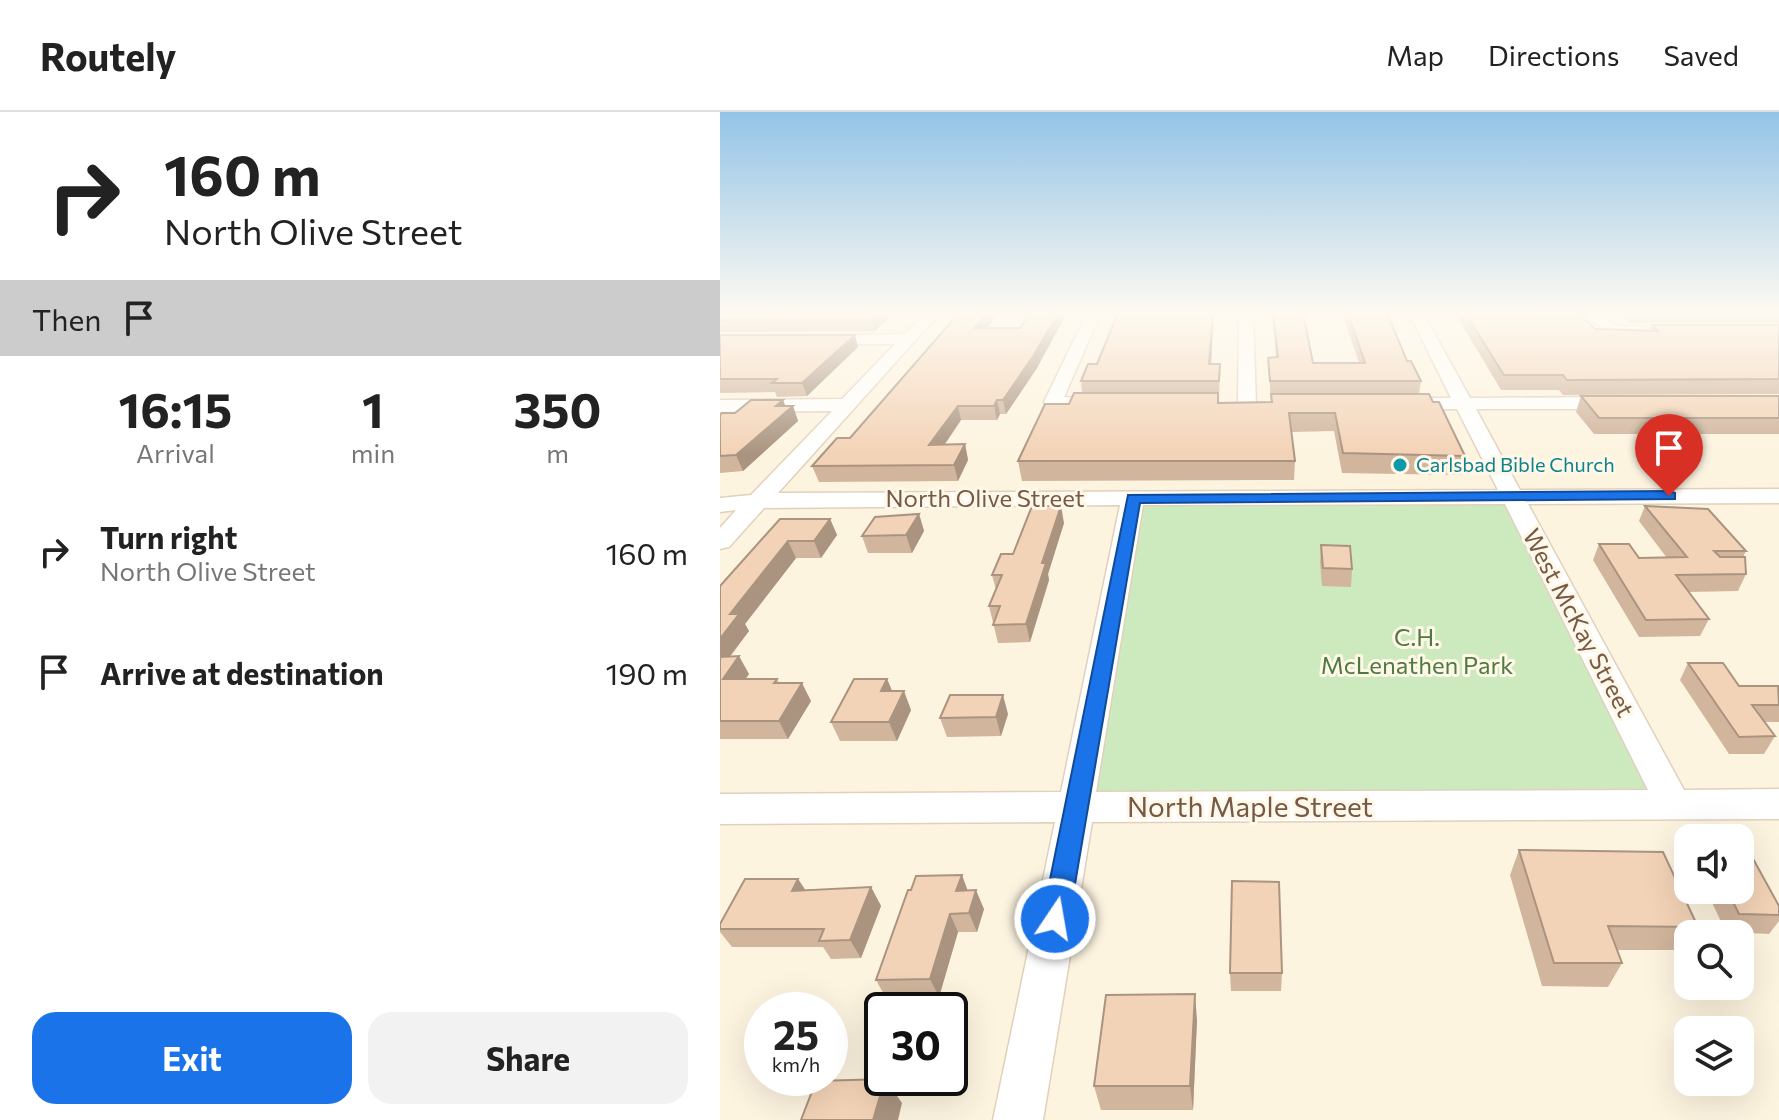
<!DOCTYPE html>
<html lang="en">
<head>
<meta charset="utf-8">
<style>
	:root { --surface:#fff; --page:#f2f2f2; --text:#222; --muted:#767676; --line:#e0e0e0; --accent:#1a73e8 }
	body { margin:0; font-family:Commissioner,sans-serif; background:var(--page); color:var(--text); height:100vh; display:flex; flex-direction:column; font-size:30px; white-space:nowrap }
	* { box-sizing:border-box; margin:0 }
	p { font-size:26px; color:var(--muted) }
	.icon { flex:none; width:44px; height:44px; fill:none; stroke:currentColor; stroke-width:2; stroke-linecap:round; stroke-linejoin:round }
	.map { position:relative; flex:1; overflow:hidden }
	.drawer { display:flex; flex-direction:column; background:var(--surface); width:720px }
	.drawer>* { flex:none }
	.top-card { background:#fff; color:var(--text); overflow:hidden }
	.controls { position:absolute; left:954px; top:712px; display:grid; gap:16px }
	.controls a { display:grid; place-items:center; width:80px; height:80px; border-radius:16px; background:var(--surface); box-shadow:0 8px 32px #0002; font-size:40px }
	.speed { position:absolute; left:24px; top:880px; display:flex; gap:16px; font-size:40px; font-weight:700; text-align:center }
	.speed>* { display:grid; place-content:center; width:104px; height:104px; border-radius:50%; background:var(--surface); box-shadow:0 8px 32px #0002; line-height:1 }
	.speed small { font-size:20px; font-weight:400 }
	.speed .limit { border:4px solid #111; border-radius:12px; background:#fff; color:#111 }
	.pin { position:absolute; display:grid; place-items:center; width:68px; height:68px; color:#fff; margin:-82px -34px; border-radius:50% 50% 50% 0; rotate:-45deg; box-shadow:0 0 8px #0007 }
	.pin .icon { rotate:45deg }
	.me { position:absolute; width:88px; margin:-44px; rotate:12deg; stroke-linejoin:round; filter:drop-shadow(0 0 6px #0008) }
	.turn { display:flex; align-items:center; gap:28px; height:168px; padding:0 32px; font-size:36px }
	.turn .icon { width:104px; height:104px; stroke-width:2.5 }
	.turn b { display:block; font-size:56px; line-height:68px }
	.then { display:flex; align-items:center; height:76px; padding:0 32px; background:#0003; gap:16px; font-size:30px }
	.eta { display:flex; justify-content:space-evenly; align-items:center; height:136px; text-align:center }
	.eta b { font-size:48px; font-weight:700; line-height:56px }
	.action { display:flex; gap:16px; margin-top:auto; padding:16px 32px }
	.action a { flex:1; height:92px; border-radius:24px; background:var(--accent); color:#fff; font-size:32px; font-weight:700; line-height:92px; text-align:center }
	.action a+a { background:var(--page); color:var(--text) }
	ul { padding:0; list-style:none }
	li { display:flex; align-items:center; gap:24px; height:120px; padding:0 32px }
	li div { flex:1 }
	li b { display:block; font-size:30px }
	li em { font-style:normal }
	header { display:flex; align-items:center; gap:48px; box-sizing:border-box; height:112px; padding:0 40px; background:var(--surface); border-bottom:2px solid var(--line) }
	header strong { font-size:38px }
	nav { display:flex; gap:44px; margin-inline-start:auto; font-size:28px }
	main { display:flex; flex:1; min-height:0 }
	.map>svg:first-child { display:block }
	.green { fill:#cdeabf }
	.lines { fill:none; stroke-linecap:round; stroke-linejoin:round }
	.minor-casing { stroke:#e1d0bc; stroke-width:3 }
	.minor { fill:#fff; fill-rule:evenodd }
	.wall { fill:#d1b59d }
	.shaded-wall { fill:#aa9480 }
	.building { fill:#f3d3b7; stroke:#aa9480; stroke-width:2 }
	.route { fill:#1a73e8; stroke:#114b97; stroke-width:2 }
	.culture-dot { fill:#0f9aa8; stroke:#fff7e7; stroke-width:3 }
	.labels { text-anchor:middle; stroke-width:6; stroke-linejoin:round; paint-order:stroke }
	.far-culture-label { font-size:20px; fill:#0d838f; stroke:#fff7e7; text-anchor:start }
	.street-label { font-size:24px; fill:#745a47; stroke:#fff7e7 }
	.park-label { font-size:24px; fill:#4c7a3f; stroke:#fff7e7 }
	.near-street-label { font-size:28px; fill:#745a47; stroke:#fff7e7 }
</style>
</head>
<body>
<header>
<strong>Routely</strong>
<nav><a>Map</a><a>Directions</a><a>Saved</a></nav>
</header>
<main>
<section class="drawer">
<div class="top-card">
<div class="turn"><svg class="icon" aria-label="right" viewBox="0 0 24 24"><path d="M7 20v-9h11M14 6l5 5-5 5"/></svg><div><b>160 m</b>North Olive Street</div></div>
<div class="then">Then<svg class="icon" aria-label="arrive" viewBox="0 0 24 24"><path d="M6 21V4h12l-3 4 3 4H6"/></svg></div>
</div>
<div class="eta">
<div><b>16:15</b><p>Arrival</p></div>
<div><b>1</b><p>min</p></div>
<div><b>350</b><p>m</p></div>
</div>
<ul>
<li><svg class="icon" aria-label="right" viewBox="0 0 24 24"><path d="M7 20v-9h11M14 6l5 5-5 5"/></svg><div><b>Turn right</b><p>North Olive Street</p></div><em>160 m</em></li>
<li><svg class="icon" aria-label="arrive" viewBox="0 0 24 24"><path d="M6 21V4h12l-3 4 3 4H6"/></svg><div><b>Arrive at destination</b></div><em>190 m</em></li>
</ul>
<div class="action"><a>Exit</a><a>Share</a></div>
</section>
<div class="map">
<svg width="1059" height="1008" viewBox="0 0 1059 1008">
	<rect width="100%" height="100%" fill="#fdf4e0"/>
	<!-- green -->
	<polygon class="green" points="792,385 954,693 358,697 413,386"/>
	<g class="lines">
		<!-- minor casing -->
		<g class="minor-casing">
			<g id="minor">
				<path d="M205,201H220L58,381L778,378L737,297L684,298L675,292L684,286H731L689,201H703L750,286L894,285L903,291L894,297H756L800,378L1059,377V391L808,392L964,678L1059,677V707L372,710L323,1008H273L335,710L0,712V682L341,680L400,393L44,396L9,435L0,437V416L16,398L0,400V386L31,383L112,299L0,300V288L122,287L175,232H98L92,230V224L185,222ZM785,392L928,678L376,680L423,393Z"/>
				<polygon points="367,201 381,201 344,285 370,287 379,293 370,299 326,294 324,290"/>
				<polygon points="519,201 533,201 536,293 527,299 518,293"/>
				<path d="M864,201C880,200 881,206 894,212C907,218 922,210 934,219C914,235 879,218 864,201Z"/>
			</g>
		</g>
		<!-- minor -->
		<use href="#minor" class="minor"/>
	</g>
	<!-- wall -->
	<g class="wall">
		<polygon points="0,201 174,201 155,219 0,220"/>
		<polygon points="239,201 278,201 267,216 300,216 317,256 286,302 280,302 277,308 241,308 225,332 245,332 248,348 238,369 99,370 92,354 130,326"/>
		<polygon points="494,201 491,252 500,252 499,291 551,290 548,246 556,245 552,201 583,201 593,251 639,251 622,201 667,201 687,249 701,269 699,282 713,290 745,344 741,363 622,361 614,319 571,320 575,349 574,368 302,369 298,349 349,292 362,281 361,269 377,252"/>
		<polygon points="735,201 858,201 875,217 930,219 932,213 1059,213 1059,282 843,283 839,278 781,278"/>
		<polygon points="897,201 1059,201 1059,211 909,211"/>
		<polygon points="0,223 138,235 87,284 57,285 55,280 0,281"/>
		<polygon points="861,284 1059,284 1059,322 874,322 856,300"/>
		<polygon points="63,288 65,294 73,294 78,309 23,359 0,361 0,303 15,301"/>
		<polygon points="925,394 1026,439 1023,445 1026,462 1018,479 968,480 989,507 980,524 919,525 873,448 879,432 919,446 947,446 919,409"/>
		<polygon points="199,402 204,419 192,441 148,441 142,424"/>
		<polygon points="60,407 110,407 117,423 101,446 76,446 25,512 29,519 10,545 29,562 25,567 57,567 59,571 91,589 68,627 0,627 0,474"/>
		<polygon points="344,411 328,462 329,468 310,530 278,531 269,494 276,478 272,463 293,442"/>
		<polygon points="601,433 632,457 631,475 602,474 600,450"/>
		<polygon points="968,551 1019,574 1059,575 1059,610 1045,610 1055,624 1044,642 1009,642 960,568"/>
		<polygon points="167,567 172,579 191,598 177,629 120,629 111,610"/>
		<polygon points="288,602 281,624 227,625 220,606"/>
		<polygon points="799,738 978,815 973,822 968,822 968,829 962,838 897,838 902,851 888,875 822,874 790,763"/>
		<polygon points="78,767 85,778 151,775 161,794 141,846 111,847 103,835 12,835 0,820 0,812"/>
		<polygon points="248,778 264,797 257,820 238,820 219,885 166,886 156,868"/>
		<polygon points="986,778 1020,778 1059,794 1059,809 1049,822 1006,820"/>
		<polygon points="510,861 562,861 561,879 511,879"/>
		<polygon points="477,908 473,998 381,998 374,974"/>
	</g>
	<!-- shaded-wall -->
	<g class="shaded-wall">
		<polygon points="158,201 174,201 155,219 151,207"/>
		<polygon points="267,201 278,201 258,229 255,216"/>
		<polygon points="338,201 347,201 317,256 286,302 283,288"/>
		<polygon points="493,201 494,201 490,266 489,252"/>
		<polygon points="135,223 138,235 87,284 82,271"/>
		<polygon points="63,288 67,298 73,294 78,309 23,359 16,343 56,294"/>
		<polygon points="277,288 280,302 277,308 274,294"/>
		<polygon points="238,294 241,308 214,348 209,333"/>
		<polygon points="245,332 248,348 238,369 234,353"/>
		<polygon points="341,394 344,411 328,462 329,468 310,530 306,512 322,451"/>
		<polygon points="199,402 204,419 192,441 186,423"/>
		<polygon points="110,407 117,423 101,446 94,429"/>
		<polygon points="68,429 76,446 25,512 29,519 0,557 0,527 10,502"/>
		<polygon points="19,544 29,562 13,585 3,567"/>
		<polygon points="167,567 175,586 161,579"/>
		<polygon points="82,571 91,589 68,627 59,609"/>
		<polygon points="184,579 191,598 177,629 169,610"/>
		<polygon points="283,583 288,602 281,624 276,605"/>
		<polygon points="242,763 249,782 236,779"/>
		<polygon points="78,767 90,785 72,779"/>
		<polygon points="151,775 161,794 141,846 130,828"/>
		<polygon points="256,778 264,797 257,820 249,801"/>
		<polygon points="230,802 238,820 219,885 210,867"/>
		<polygon points="475,882 477,908 473,998 470,974"/>
		<polygon points="165,967 182,991 178,1008 153,1008"/>
	</g>
	<!-- building -->
	<g class="building">
		<polygon points="0,201 158,201 151,207 0,208"/>
		<polygon points="239,201 267,201 255,216 300,216 311,201 338,201 314,243 283,288 277,288 274,294 238,294 209,333 245,332 234,353 92,354 117,326 130,326"/>
		<polygon points="398,201 493,201 489,252 500,252 499,269 361,269 368,252 377,252"/>
		<polygon points="553,201 583,201 593,251 645,251 628,201 667,201 687,249 691,249 701,269 550,269 548,246 558,245"/>
		<polygon points="745,201 858,201 875,217 938,219 932,213 1059,213 1059,267 847,268 843,263 784,263"/>
		<polygon points="0,223 135,223 82,271 52,271 57,267 0,267"/>
		<polygon points="354,281 498,281 498,291 552,290 551,282 709,282 713,290 719,290 745,344 623,341 615,301 569,301 575,349 298,349 325,292 349,292"/>
		<polygon points="861,284 1059,284 1059,306 879,306"/>
		<polygon points="31,288 63,288 56,294 73,294 16,343 0,344 0,303 2,301 15,301"/>
		<polygon points="312,394 341,394 322,451 326,451 306,512 273,513 280,494 269,494 282,463 272,463 281,442 293,442"/>
		<polygon points="925,394 988,397 1026,439 994,439 1000,445 1025,445 1026,462 956,463 989,507 926,508 879,432 909,432 919,446 967,445"/>
		<polygon points="199,402 186,423 142,424 155,405"/>
		<polygon points="60,407 110,407 94,429 68,429 10,502 19,502 0,527 0,474"/>
		<polygon points="601,433 630,434 632,457 603,456"/>
		<polygon points="19,544 3,567 57,567 54,571 82,571 59,609 0,609 0,545"/>
		<polygon points="968,551 1003,551 1019,574 1058,574 1059,593 1032,593 1055,624 1019,625"/>
		<polygon points="134,567 167,567 161,579 184,579 169,610 111,610"/>
		<polygon points="230,583 283,583 276,605 220,606"/>
		<polygon points="799,738 943,740 978,815 888,814 902,851 834,851"/>
		<polygon points="1020,743 1031,743 1059,794 1059,803 1019,802 1007,778 1020,778"/>
		<polygon points="242,763 236,779 256,778 249,801 230,802 210,867 156,868 188,778 191,778 196,764"/>
		<polygon points="25,767 78,767 72,779 151,775 130,828 99,829 104,817 0,817 0,812"/>
		<polygon points="512,769 559,770 562,861 510,861"/>
		<polygon points="475,882 470,974 374,974 386,883"/>
		<polygon points="165,967 153,1008 81,1008 96,969"/>
	</g>
	<!-- sky -->
	<linearGradient id="sky" x2="0" y2="1"><stop stop-color="#93c4e7"/><stop offset="0.59" stop-color="#fefaf1"/><stop offset="1" stop-color="#fefaf1" stop-opacity="0"/></linearGradient>
	<rect width="1059" height="342" fill="url(#sky)"/>
	<!-- route -->
	<polygon class="route" points="949,379 955,381 955,387 420,391 349,807 345,816 335,820 326,816 322,807 408,383"/>
	<!-- markers -->
	<circle class="culture-dot" cx="680" cy="353" r="8"/>
	<g class="labels">
		<!-- far-culture labels -->
		<g class="far-culture-label">
			<text x="696" y="360">Carlsbad Bible Church</text>
		</g>
		<!-- street labels -->
		<g class="street-label">
			<text x="265" y="395">North Olive Street</text>
			<text transform="translate(858 511) rotate(62)" y="8">West McKay Street</text>
		</g>
		<!-- park labels -->
		<g class="park-label">
			<text x="697" y="534">C.H.<tspan x="697" dy="28">McLenathen Park</tspan></text>
		</g>
		<!-- near-street labels -->
		<g class="near-street-label">
			<text x="530" y="705">North Maple Street</text>
		</g>
	</g>
</svg>
<div class="controls">
<a><svg class="icon" aria-label="sound" viewBox="0 0 24 24"><path d="M4 9h4l5-4v14l-5-4H4zM17 9q2 3 0 6"/></svg></a>
<a><svg class="icon" aria-label="search" viewBox="0 0 24 24"><circle cx="10" cy="10" r="6"/><path d="M15 15l6 6"/></svg></a>
<a><svg class="icon" aria-label="layers" viewBox="0 0 24 24"><path d="M12 4l9 5-9 5-9-5zM3 14l9 5 9-5"/></svg></a>
</div>
<div class="speed"><div>25<small>km/h</small></div><div class="limit">30</div></div>
<div class="pin" style="left:949px;top:384px;background:#d93025"><svg class="icon" aria-label="arrive" viewBox="0 0 24 24"><path d="M6 21V4h12l-3 4 3 4H6"/></svg></div>
<svg class="me" style="left:335px;top:807px" viewBox="-20 -20 40 40"><circle r="17" fill="#1a73e8" stroke="#fff" stroke-width="3"/><path d="M0-11L8 9 0 5-8 9z" fill="#fff"/></svg>
</div>
</main>
</body>
</html>
